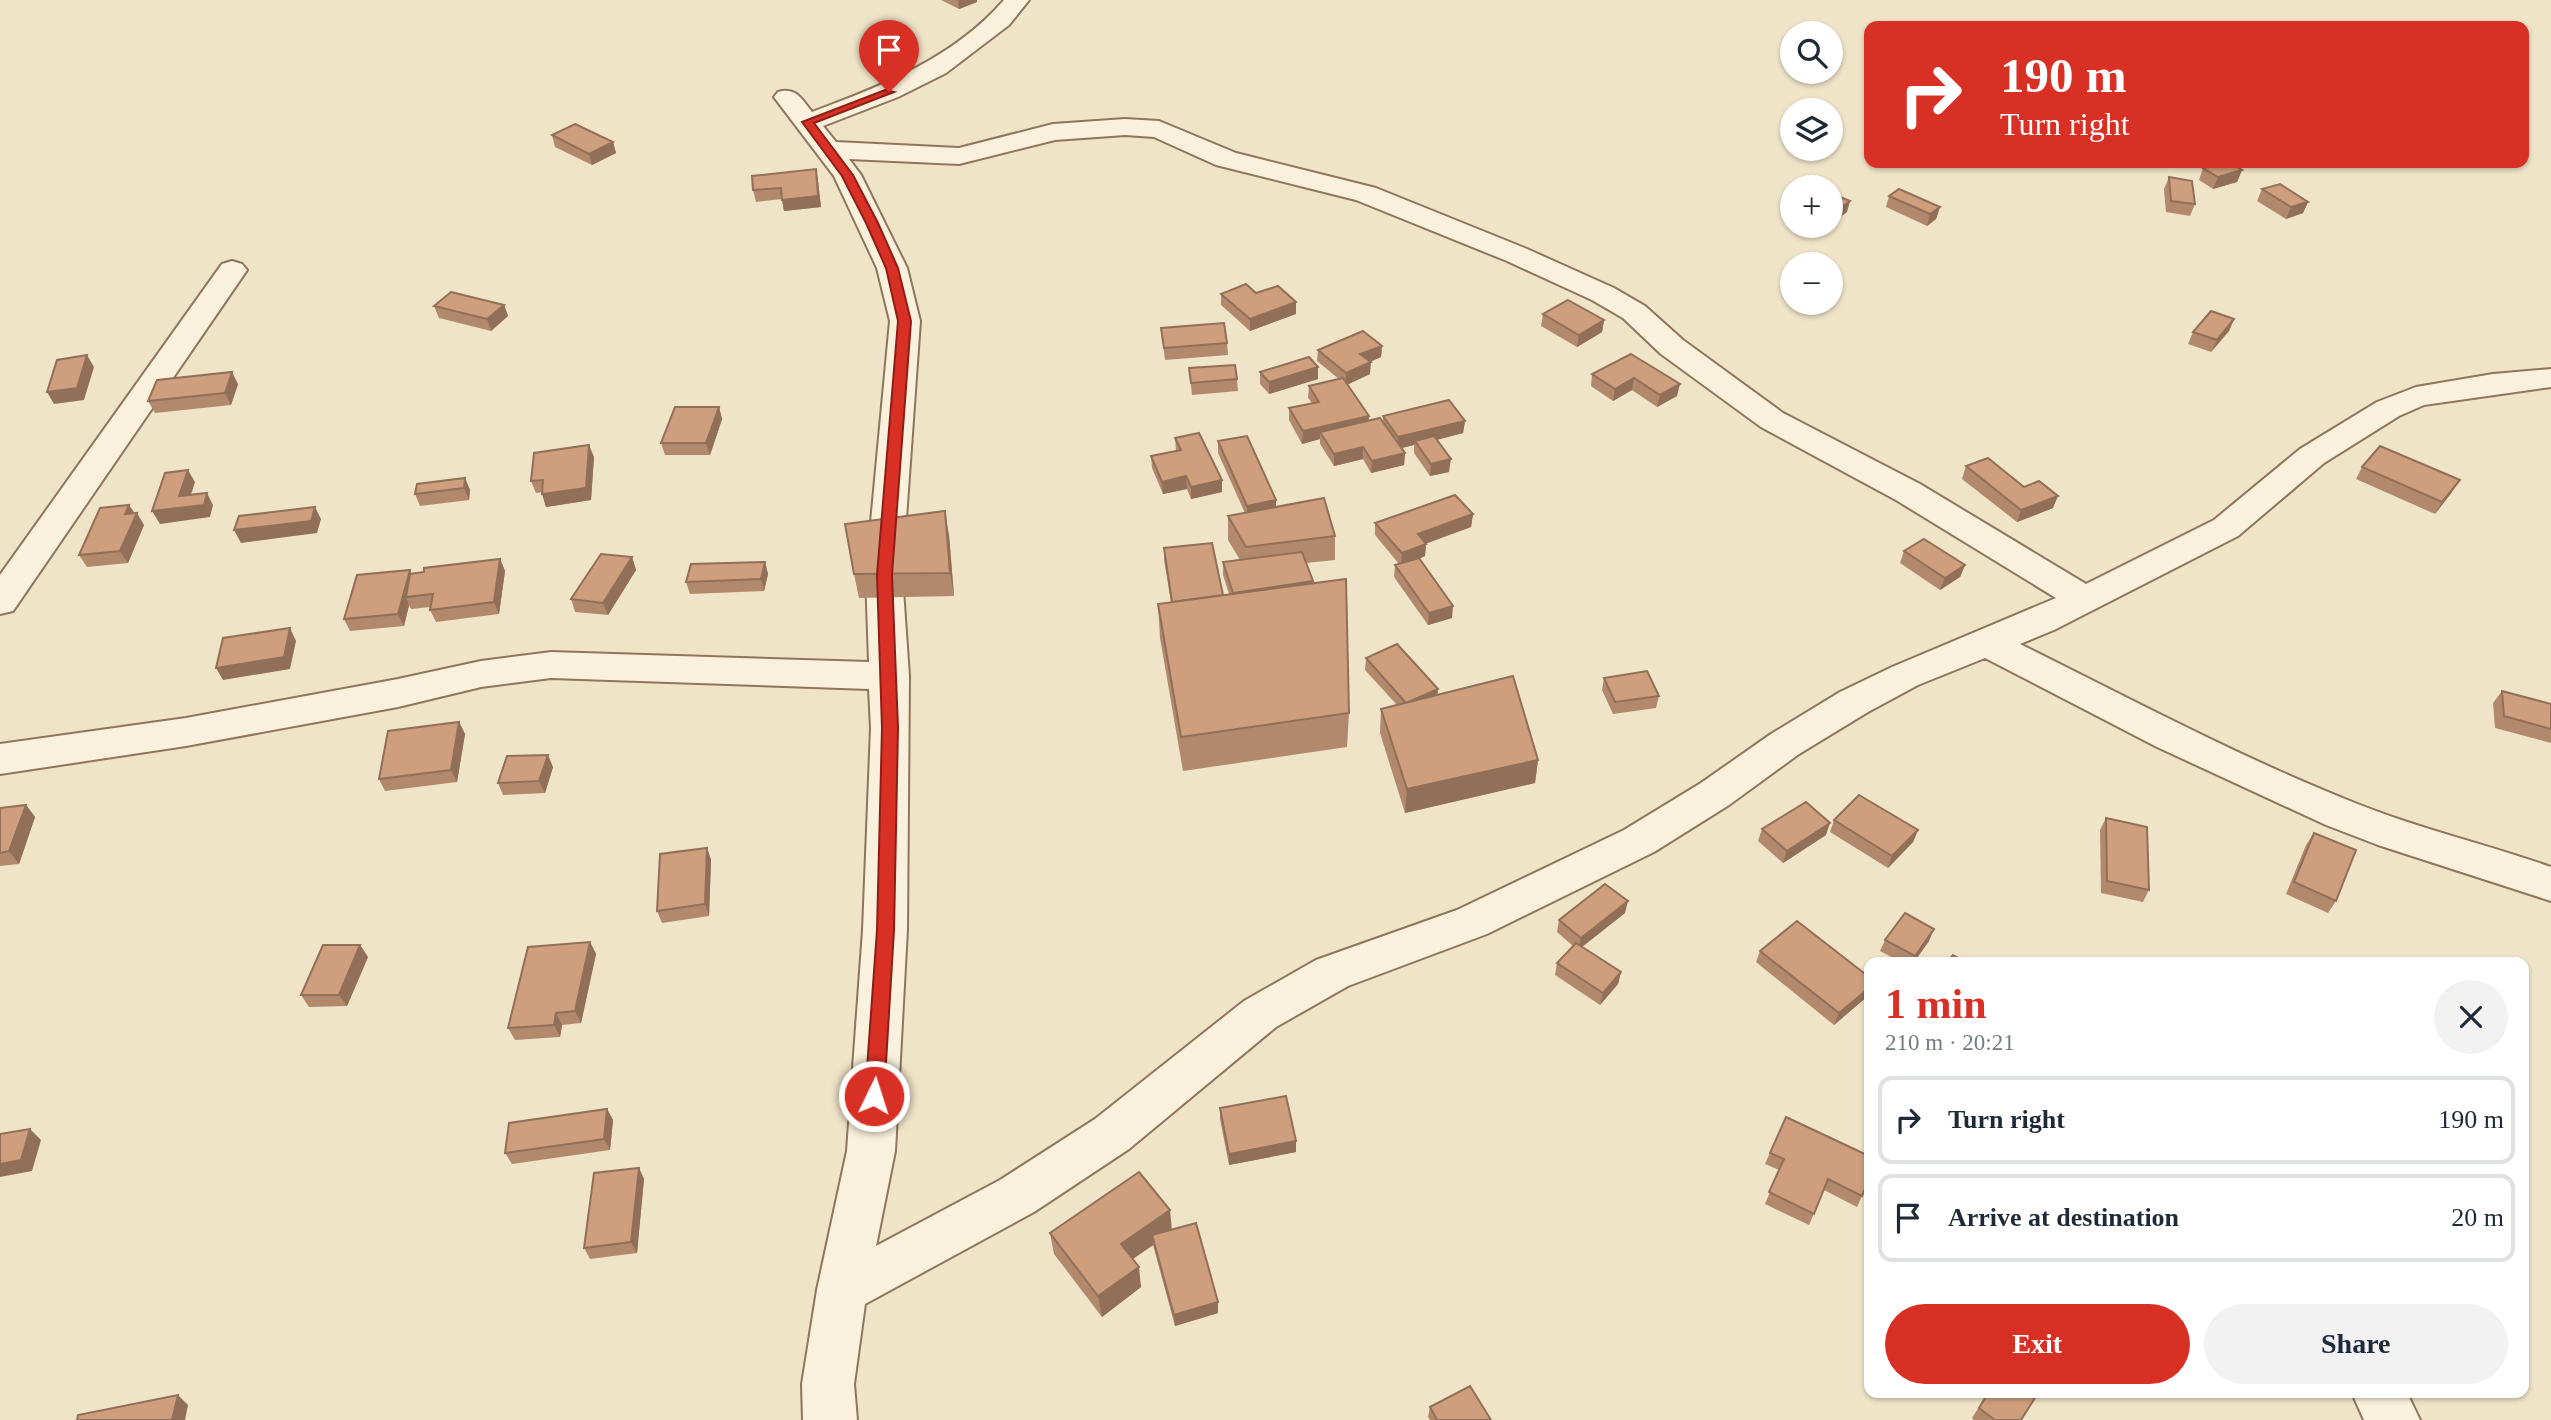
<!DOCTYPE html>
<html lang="en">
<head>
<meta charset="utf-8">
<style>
	:root { --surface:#fff; --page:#f2f2f3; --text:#1f2937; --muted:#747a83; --line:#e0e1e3; --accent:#d93025 }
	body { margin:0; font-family:"Times New Roman",serif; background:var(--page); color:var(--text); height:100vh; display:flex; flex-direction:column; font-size:26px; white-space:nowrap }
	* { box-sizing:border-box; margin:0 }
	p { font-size:23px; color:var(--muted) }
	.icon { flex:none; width:38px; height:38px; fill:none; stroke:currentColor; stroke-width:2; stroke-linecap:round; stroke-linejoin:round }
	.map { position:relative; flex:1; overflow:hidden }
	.panel { position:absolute; left:1864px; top:957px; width:665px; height:441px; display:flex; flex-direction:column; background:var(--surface); border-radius:14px; box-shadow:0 2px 5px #0004 }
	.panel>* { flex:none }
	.guide { position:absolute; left:1864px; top:21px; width:665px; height:147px; border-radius:14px; box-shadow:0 2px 5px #0004; background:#d93025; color:#fff; overflow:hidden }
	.buttons { position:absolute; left:1780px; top:21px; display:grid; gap:14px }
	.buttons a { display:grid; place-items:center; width:63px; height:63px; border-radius:50%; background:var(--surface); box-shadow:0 2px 5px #0004; font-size:35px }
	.pin { position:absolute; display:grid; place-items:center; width:60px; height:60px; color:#fff; margin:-72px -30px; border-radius:50% 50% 50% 0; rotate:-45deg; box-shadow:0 0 7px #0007 }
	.pin .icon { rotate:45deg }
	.me { position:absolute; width:77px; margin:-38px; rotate:4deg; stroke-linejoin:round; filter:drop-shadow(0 0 5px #0008) }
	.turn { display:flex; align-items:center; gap:24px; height:147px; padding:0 21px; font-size:32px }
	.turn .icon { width:91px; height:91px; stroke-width:2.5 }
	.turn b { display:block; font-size:49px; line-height:60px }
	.round { display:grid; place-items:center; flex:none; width:74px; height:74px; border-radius:37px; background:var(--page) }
	.head { display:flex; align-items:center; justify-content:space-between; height:119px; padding:0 21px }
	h1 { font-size:42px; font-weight:700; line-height:52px; color:var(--accent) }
	.cta { display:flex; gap:14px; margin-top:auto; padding:14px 21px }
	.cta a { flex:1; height:80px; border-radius:42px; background:var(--accent); color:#fff; font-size:28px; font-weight:700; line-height:80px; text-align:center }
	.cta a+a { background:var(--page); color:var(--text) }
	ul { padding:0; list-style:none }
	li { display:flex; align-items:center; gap:21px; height:88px; margin:0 14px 10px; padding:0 7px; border:4px solid var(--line); border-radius:14px }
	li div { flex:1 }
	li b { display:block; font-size:26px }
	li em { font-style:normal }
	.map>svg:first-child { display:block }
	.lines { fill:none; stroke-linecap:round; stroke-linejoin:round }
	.street-casing { stroke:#8d765c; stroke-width:4 }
	.street { fill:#faf1dc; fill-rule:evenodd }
	.wall { fill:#b2896c }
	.shaded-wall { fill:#916f58 }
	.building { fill:#cf9f7d; stroke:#916f58; stroke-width:2 }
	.route { fill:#d93025; stroke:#8d1f18; stroke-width:2 }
</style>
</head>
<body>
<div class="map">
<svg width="2551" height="1420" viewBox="0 0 2551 1420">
	<rect width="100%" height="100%" fill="#f0e4c8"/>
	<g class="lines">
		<!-- street casing -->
		<g class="street-casing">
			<g id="street">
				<path d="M1004,0H1029L1009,25L946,73L898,97L823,126L836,142L959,148L1053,124L1125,119L1159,121L1236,153L1376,188L1527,249L1614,288L1645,306L1683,340L1783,413L1920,484L2086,584L2214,520L2300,449L2377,402L2416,387L2493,374L2551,369V387L2424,405L2399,416L2324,463L2238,536L2054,630L2020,644C2131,699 2239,757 2355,803C2419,829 2486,844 2551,867V901L2378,845L2326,825L2157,747L1985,658L1918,685L1868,712L1799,754L1729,805L1654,852L1487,934L1348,986L1276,1027L1129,1149L1034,1212L865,1304L854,1384L857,1420H803L802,1384L817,1290L847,1151L863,930L871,728L869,689L551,678L481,687L398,707L186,746L0,774V744L186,718L398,679L481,661L551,652L869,662L866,575L890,321L877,268L834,176L774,97L778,92C796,87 801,98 812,112C882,86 954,58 1004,0ZM1125,135L1154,137L1216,165L1356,200L1507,261L1592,300L1623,318L1661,354L1761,427L1896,500L2056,598L1892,667L1840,692L1771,734L1701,783L1624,830L1457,910L1316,960L1244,1001L1095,1119L1000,1180L876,1246L895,1151L907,930L909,676L902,575L920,321L907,268L861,175L849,159L959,164L1055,140Z"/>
				<polygon points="232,261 242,264 247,270 13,611 0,614 0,575 222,264"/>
				<polygon points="2352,1393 2407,1393 2420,1420 2364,1420"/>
			</g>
		</g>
		<!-- street -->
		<use href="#street" class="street"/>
	</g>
	<!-- wall -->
	<g class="wall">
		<polygon points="941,0 977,0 977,2 959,9"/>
		<polygon points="552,135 613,142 616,153 592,165 555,147"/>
		<polygon points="2203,168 2242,170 2237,182 2213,189 2199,180"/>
		<polygon points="816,169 818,181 821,207 784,211 782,199 756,202 753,190"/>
		<polygon points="2169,177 2195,204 2190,216 2166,212 2164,189"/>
		<polygon points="2262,189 2308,202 2303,213 2286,219 2257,201"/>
		<polygon points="1889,196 1940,207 1936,219 1927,226 1886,207"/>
		<polygon points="1806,226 1829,226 1820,232"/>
		<polygon points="1256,293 1296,314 1250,331 1221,305 1221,294"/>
		<polygon points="504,305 508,316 491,331 439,318 434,306"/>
		<polygon points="1543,314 1604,320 1602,332 1577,347 1541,326"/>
		<polygon points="2234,319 2229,331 2211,352 2188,344 2193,332"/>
		<polygon points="1161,328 1227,343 1228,355 1165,360"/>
		<polygon points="1382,346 1381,357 1370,362 1370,374 1347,385 1368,420 1383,421 1383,416 1465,421 1463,433 1436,440 1449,472 1430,476 1414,453 1414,445 1402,448 1405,453 1404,465 1371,473 1363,459 1334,466 1320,444 1320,439 1302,444 1289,420 1289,408 1312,403 1308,398 1309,386 1339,379 1317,361 1318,350"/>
		<polygon points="1631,354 1677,396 1657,407 1632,390 1613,401 1591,386 1592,374"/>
		<polygon points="1189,368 1237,379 1238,391 1192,395"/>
		<polygon points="1260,372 1318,379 1269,394 1260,384"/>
		<polygon points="238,384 231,405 155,413 148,401"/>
		<polygon points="719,407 722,419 710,455 665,455 661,443"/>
		<polygon points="1175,438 1222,480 1222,492 1191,499 1187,489 1163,494 1152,468 1151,456 1176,451"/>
		<polygon points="1218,441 1276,507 1335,536 1335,560 1306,563 1313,581 1349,713 1347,747 1183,771 1160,638 1158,604 1171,602 1164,560 1164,548 1223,595 1229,594 1223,575 1223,562 1240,560 1228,540 1228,516 1245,513 1218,453"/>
		<polygon points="594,457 591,500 546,507 542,492 536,493 531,481"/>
		<polygon points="1966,466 2024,487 2053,508 2017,522 1962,479"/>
		<polygon points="2362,467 2452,492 2435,514 2356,479"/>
		<polygon points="465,478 470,490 469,500 420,506 415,494"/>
		<polygon points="134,513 144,525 128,563 87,567 79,555"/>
		<polygon points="1473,514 1471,527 1426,543 1425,556 1419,559 1452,618 1428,625 1394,577 1395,565 1399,564 1375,535 1375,523"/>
		<polygon points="949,535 954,596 859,598 854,574"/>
		<polygon points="1904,551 1965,565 1960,577 1940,590 1900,563"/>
		<polygon points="632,557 636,570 608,615 575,612 571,599"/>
		<polygon points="500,559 505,571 499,614 436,622 430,610 431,607 411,609 409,605 404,626 350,631 344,619 412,574"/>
		<polygon points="765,562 768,574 764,591 690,594 686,582"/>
		<polygon points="1366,658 1438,689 1437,695 1538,760 1535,783 1405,813 1380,733 1381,709 1397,705 1365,670"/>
		<polygon points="1604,678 1659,696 1656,708 1613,714 1602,690"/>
		<polygon points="2502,691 2551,704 2551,743 2495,728 2493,703"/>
		<polygon points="459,722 465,734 457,782 385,791 379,779"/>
		<polygon points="553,767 545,793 503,795 498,783"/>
		<polygon points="26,805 35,817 19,864 0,866 0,808"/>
		<polygon points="2106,818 2149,890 2143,902 2101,893 2100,830"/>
		<polygon points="1834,820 1918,830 1913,842 1888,868 1830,832"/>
		<polygon points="1762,829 1826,835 1783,863 1758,841"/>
		<polygon points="2314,833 2336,901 2328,913 2286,894 2306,845"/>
		<polygon points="707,848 711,860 709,916 662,923 657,911"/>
		<polygon points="1625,913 1582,947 1621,972 1618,984 1600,1005 1555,975 1557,963 1573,946 1557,932 1559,920"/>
		<polygon points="1885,940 1929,941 1914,962 1901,962 1880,951"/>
		<polygon points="590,942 596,954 581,1023 562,1025 560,1037 515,1040 508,1028"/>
		<polygon points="360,945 368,957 347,1006 309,1007 301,995"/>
		<polygon points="1760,951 1869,977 1869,995 1834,1025 1756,962"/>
		<polygon points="1220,1108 1296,1152 1229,1165 1220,1119"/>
		<polygon points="607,1109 613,1120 610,1150 512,1164 505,1153"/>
		<polygon points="1786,1117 1862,1196 1857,1207 1824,1190 1809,1225 1765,1204 1779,1170 1765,1164"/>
		<polygon points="639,1168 644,1179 637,1253 590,1259 584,1248"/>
		<polygon points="1172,1229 1218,1302 1218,1313 1175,1326 1153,1245 1133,1259 1141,1287 1102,1317 1054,1254 1050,1233"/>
		<polygon points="1988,1393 2021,1420 1974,1420 1972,1418"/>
		<polygon points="1430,1407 1491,1420 1430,1420 1428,1417"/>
	</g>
	<!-- shaded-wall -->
	<g class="shaded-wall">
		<polygon points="958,0 977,0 977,2 959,9"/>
		<polygon points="613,142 616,153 592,165 589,154"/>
		<polygon points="816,169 818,181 821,207 784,211 782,200"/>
		<polygon points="2242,170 2237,182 2213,189 2218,177"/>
		<polygon points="1850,201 1847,212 1830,225 1830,215"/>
		<polygon points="2308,202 2303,213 2286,219 2291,207"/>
		<polygon points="1940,207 1936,219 1927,226 1930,214"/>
		<polygon points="1822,226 1829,226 1820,232"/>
		<polygon points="1296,302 1296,314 1250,331 1250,319"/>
		<polygon points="504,305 508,316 491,331 487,319"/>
		<polygon points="2234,319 2229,331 2211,352 2217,340"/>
		<polygon points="1604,320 1602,332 1577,347 1579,335"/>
		<polygon points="1382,346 1381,357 1360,366 1360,354"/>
		<polygon points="87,355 94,367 84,400 54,404 47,392"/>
		<polygon points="1371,362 1370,374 1346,385 1346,373"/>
		<polygon points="1318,367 1318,379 1269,394 1269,382"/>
		<polygon points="232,372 238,384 231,405 225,393"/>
		<polygon points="1634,378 1632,390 1613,401 1615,389"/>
		<polygon points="1680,384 1677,396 1657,407 1660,395"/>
		<polygon points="719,407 722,419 710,455 706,443"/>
		<polygon points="1369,416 1368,428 1320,432 1320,439 1302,444 1303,431"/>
		<polygon points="1465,421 1463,433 1417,445 1415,441 1414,445 1397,449 1398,437"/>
		<polygon points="589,445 594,457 591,500 546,507 542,494"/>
		<polygon points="1363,447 1363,459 1334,466 1334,454"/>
		<polygon points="1405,453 1404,465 1371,473 1372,461"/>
		<polygon points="1451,459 1449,472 1430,476 1431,464"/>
		<polygon points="188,470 195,482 187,507 207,493 213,505 210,517 160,524 152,511 179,496"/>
		<polygon points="1186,476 1187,489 1163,494 1162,482"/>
		<polygon points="465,478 470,490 469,500 464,488"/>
		<polygon points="1222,480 1222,492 1191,499 1191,487"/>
		<polygon points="2460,480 2452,492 2435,514 2442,502"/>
		<polygon points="2058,496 2053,508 2017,522 2021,510"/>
		<polygon points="1276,500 1276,512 1247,518 1247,506"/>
		<polygon points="129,505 136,515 137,513 144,525 128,563 120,551 125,514"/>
		<polygon points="315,507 321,519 317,533 241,543 234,530"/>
		<polygon points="945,511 949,535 954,596 950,573"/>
		<polygon points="1473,514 1471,527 1417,547 1418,534"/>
		<polygon points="1426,544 1425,556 1401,566 1402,553"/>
		<polygon points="632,557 636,570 608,615 603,603"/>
		<polygon points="500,559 505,571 499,614 494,602"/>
		<polygon points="765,562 768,574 764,591 761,579"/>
		<polygon points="1965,565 1960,577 1940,590 1945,578"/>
		<polygon points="410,570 415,582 406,597 409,605 404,626 398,614"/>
		<polygon points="1313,581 1312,593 1233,593"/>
		<polygon points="1453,606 1452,618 1428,625 1429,613"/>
		<polygon points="290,628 296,641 290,669 223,680 216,668"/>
		<polygon points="1438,689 1437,701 1406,703"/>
		<polygon points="459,722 465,734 457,782 451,770"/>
		<polygon points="548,755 553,767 545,793 539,781"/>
		<polygon points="1538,760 1535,783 1405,813 1407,789"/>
		<polygon points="26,805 35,817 19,864 9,851"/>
		<polygon points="1830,823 1826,835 1783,863 1787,851"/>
		<polygon points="1918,830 1913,842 1888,868 1892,856"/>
		<polygon points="707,848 711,860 709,916 705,904"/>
		<polygon points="1628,901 1625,913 1578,950 1581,938"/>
		<polygon points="1934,929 1929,941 1914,962 1912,962 1915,956"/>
		<polygon points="590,942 596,954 581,1023 575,1011"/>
		<polygon points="360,945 368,957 347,1006 339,995"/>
		<polygon points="1621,972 1618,984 1600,1005 1603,993"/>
		<polygon points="1869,988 1869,995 1834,1025 1839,1013"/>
		<polygon points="556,1013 562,1025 560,1037 554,1025"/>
		<polygon points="607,1109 613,1120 610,1150 604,1139"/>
		<polygon points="30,1129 41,1140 32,1171 0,1177 0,1164"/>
		<polygon points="1296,1141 1296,1152 1229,1165 1229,1154"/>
		<polygon points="639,1168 644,1179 637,1253 631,1242"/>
		<polygon points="1170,1210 1172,1231 1152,1235 1153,1245 1124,1265 1121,1244"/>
		<polygon points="1139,1267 1141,1287 1102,1317 1098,1296"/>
		<polygon points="1218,1302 1218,1313 1175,1326 1174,1315"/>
		<polygon points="178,1395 188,1405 185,1420 172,1420"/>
	</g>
	<!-- building -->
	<g class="building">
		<polygon points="575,124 613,142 589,154 552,135"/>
		<polygon points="2222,163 2230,163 2242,170 2218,177 2203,168"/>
		<polygon points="816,169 818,196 782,200 781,188 753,190 752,176"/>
		<polygon points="2169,177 2192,181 2195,204 2171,201"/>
		<polygon points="2280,184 2308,202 2291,207 2262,189"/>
		<polygon points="1899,189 1940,207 1930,214 1889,196"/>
		<polygon points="1830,193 1850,201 1830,215"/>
		<polygon points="1246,284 1256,293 1278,286 1296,302 1250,319 1221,294"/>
		<polygon points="451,292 504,305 487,319 434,306"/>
		<polygon points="1568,300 1604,320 1579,335 1543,314"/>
		<polygon points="2211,311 2234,319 2217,340 2193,332"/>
		<polygon points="1224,323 1227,343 1164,348 1161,328"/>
		<polygon points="1363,331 1382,346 1360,354 1371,362 1346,373 1318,350"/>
		<polygon points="1631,354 1680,384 1660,395 1634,378 1615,389 1592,374"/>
		<polygon points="87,355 77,388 47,392 57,360"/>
		<polygon points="1309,357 1318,367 1269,382 1260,372"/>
		<polygon points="1235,365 1237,379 1191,383 1189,368"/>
		<polygon points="232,372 225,393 148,401 157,380"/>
		<polygon points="1343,378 1369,416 1303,431 1289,408 1319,402 1309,386"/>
		<polygon points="1449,400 1465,421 1398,437 1383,416"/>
		<polygon points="675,407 719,407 706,443 661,443"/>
		<polygon points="1380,418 1405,453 1372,461 1363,447 1334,454 1320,432"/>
		<polygon points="1199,433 1222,480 1191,487 1186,476 1162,482 1151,456 1181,450 1175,438"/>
		<polygon points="1247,436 1276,500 1247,506 1218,441"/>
		<polygon points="1434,436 1451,459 1431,464 1415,441"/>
		<polygon points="589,445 586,488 542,494 543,480 531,481 534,453"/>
		<polygon points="2380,446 2460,480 2442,502 2362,467"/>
		<polygon points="1988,458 2024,487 2039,481 2058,496 2021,510 1966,466"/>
		<polygon points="188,470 179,496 207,493 204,505 152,511 165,473"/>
		<polygon points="465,478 464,488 415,494 417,484"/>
		<polygon points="1455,495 1473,514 1418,534 1426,544 1402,553 1375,523"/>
		<polygon points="1324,498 1335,536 1246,547 1228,516"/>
		<polygon points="129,505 125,514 137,513 120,551 79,555 100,508"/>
		<polygon points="315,507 311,521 234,530 239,516"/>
		<polygon points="945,511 950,573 854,574 845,524"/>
		<polygon points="1924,539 1965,565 1945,578 1904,551"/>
		<polygon points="1212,543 1223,595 1172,602 1164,548"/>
		<polygon points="1302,552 1313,581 1233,593 1223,562"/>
		<polygon points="601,554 632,557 603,603 571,599"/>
		<polygon points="1419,558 1453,606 1429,613 1395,565"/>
		<polygon points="500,559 494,602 430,610 433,594 406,597 410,574 424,572 424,568"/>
		<polygon points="765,562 761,579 686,582 691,564"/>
		<polygon points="410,570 398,614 344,619 357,575"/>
		<polygon points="1346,579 1349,713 1181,737 1158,604"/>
		<polygon points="290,628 284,657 216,668 223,638"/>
		<polygon points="1397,644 1438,689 1406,703 1366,658"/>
		<polygon points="1647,671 1659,696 1615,702 1604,678"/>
		<polygon points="1513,676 1538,760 1407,789 1381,709"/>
		<polygon points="2502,691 2551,704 2551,729 2504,716"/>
		<polygon points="459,722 451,770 379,779 388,731"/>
		<polygon points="548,755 539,781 498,783 507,756"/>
		<polygon points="1859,795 1918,830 1892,856 1834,820"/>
		<polygon points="1806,802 1830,823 1787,851 1762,829"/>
		<polygon points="26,805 9,851 0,853 0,808"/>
		<polygon points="2106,818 2147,827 2149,890 2107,881"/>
		<polygon points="2314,833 2356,850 2336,901 2294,882"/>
		<polygon points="707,848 705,904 657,911 660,854"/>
		<polygon points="1605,884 1628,901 1581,938 1559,920"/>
		<polygon points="1905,913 1934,929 1915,956 1885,940"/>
		<polygon points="1797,921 1869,977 1869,988 1839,1013 1760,951"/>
		<polygon points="590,942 575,1011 556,1013 554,1025 508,1028 528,947"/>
		<polygon points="1576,943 1621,972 1603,993 1557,963"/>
		<polygon points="323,945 360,945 339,995 301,995"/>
		<polygon points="1953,955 1965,962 1947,962"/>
		<polygon points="1286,1096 1296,1141 1229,1154 1220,1108"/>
		<polygon points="607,1109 604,1139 505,1153 509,1123"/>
		<polygon points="1786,1117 1869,1156 1869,1179 1862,1196 1828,1179 1814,1214 1769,1192 1784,1159 1770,1153"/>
		<polygon points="30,1129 21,1160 0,1164 0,1134"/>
		<polygon points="639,1168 631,1242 584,1248 594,1173"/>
		<polygon points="1139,1172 1170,1210 1121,1244 1139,1267 1098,1296 1050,1233"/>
		<polygon points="1196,1223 1218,1302 1174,1315 1152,1235"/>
		<polygon points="1470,1386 1491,1420 1437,1420 1430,1407"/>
		<polygon points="1988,1393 2038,1393 2021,1420 1995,1420 1979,1408"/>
		<polygon points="178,1395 172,1420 77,1420 78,1415"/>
	</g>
	<!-- route -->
	<polygon class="route" points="885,90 894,92 814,123 853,175 878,223 898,268 911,321 892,575 898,728 894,930 884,1096 881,1101 874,1104 868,1101 865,1096 877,930 882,728 877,575 898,321 886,268 866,223 842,176 802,122"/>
</svg>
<div class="buttons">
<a><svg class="icon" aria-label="search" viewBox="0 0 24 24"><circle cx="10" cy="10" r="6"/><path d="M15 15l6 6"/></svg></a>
<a><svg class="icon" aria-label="layers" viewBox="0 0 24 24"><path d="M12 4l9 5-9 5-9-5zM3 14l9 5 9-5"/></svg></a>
<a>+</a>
<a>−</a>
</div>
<div class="pin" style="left:889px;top:92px;background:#d93025"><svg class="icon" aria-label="arrive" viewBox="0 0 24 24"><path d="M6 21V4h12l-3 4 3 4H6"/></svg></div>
<svg class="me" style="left:874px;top:1096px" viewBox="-20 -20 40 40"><circle r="17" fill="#d93025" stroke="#fff" stroke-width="3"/><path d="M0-11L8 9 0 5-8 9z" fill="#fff"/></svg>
<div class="guide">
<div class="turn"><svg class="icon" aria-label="right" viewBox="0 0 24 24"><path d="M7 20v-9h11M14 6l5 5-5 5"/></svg><div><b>190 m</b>Turn right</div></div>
</div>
<section class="panel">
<div class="head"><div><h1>1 min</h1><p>210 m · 20:21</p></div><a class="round"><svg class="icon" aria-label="close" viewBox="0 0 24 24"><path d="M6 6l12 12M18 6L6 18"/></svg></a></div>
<ul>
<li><svg class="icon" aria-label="right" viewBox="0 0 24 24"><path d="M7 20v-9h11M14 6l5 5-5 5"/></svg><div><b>Turn right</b></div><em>190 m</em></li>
<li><svg class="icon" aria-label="arrive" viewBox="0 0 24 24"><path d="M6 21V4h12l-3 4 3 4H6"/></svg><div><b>Arrive at destination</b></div><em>20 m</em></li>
</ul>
<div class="cta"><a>Exit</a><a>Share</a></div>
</section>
</div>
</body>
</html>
